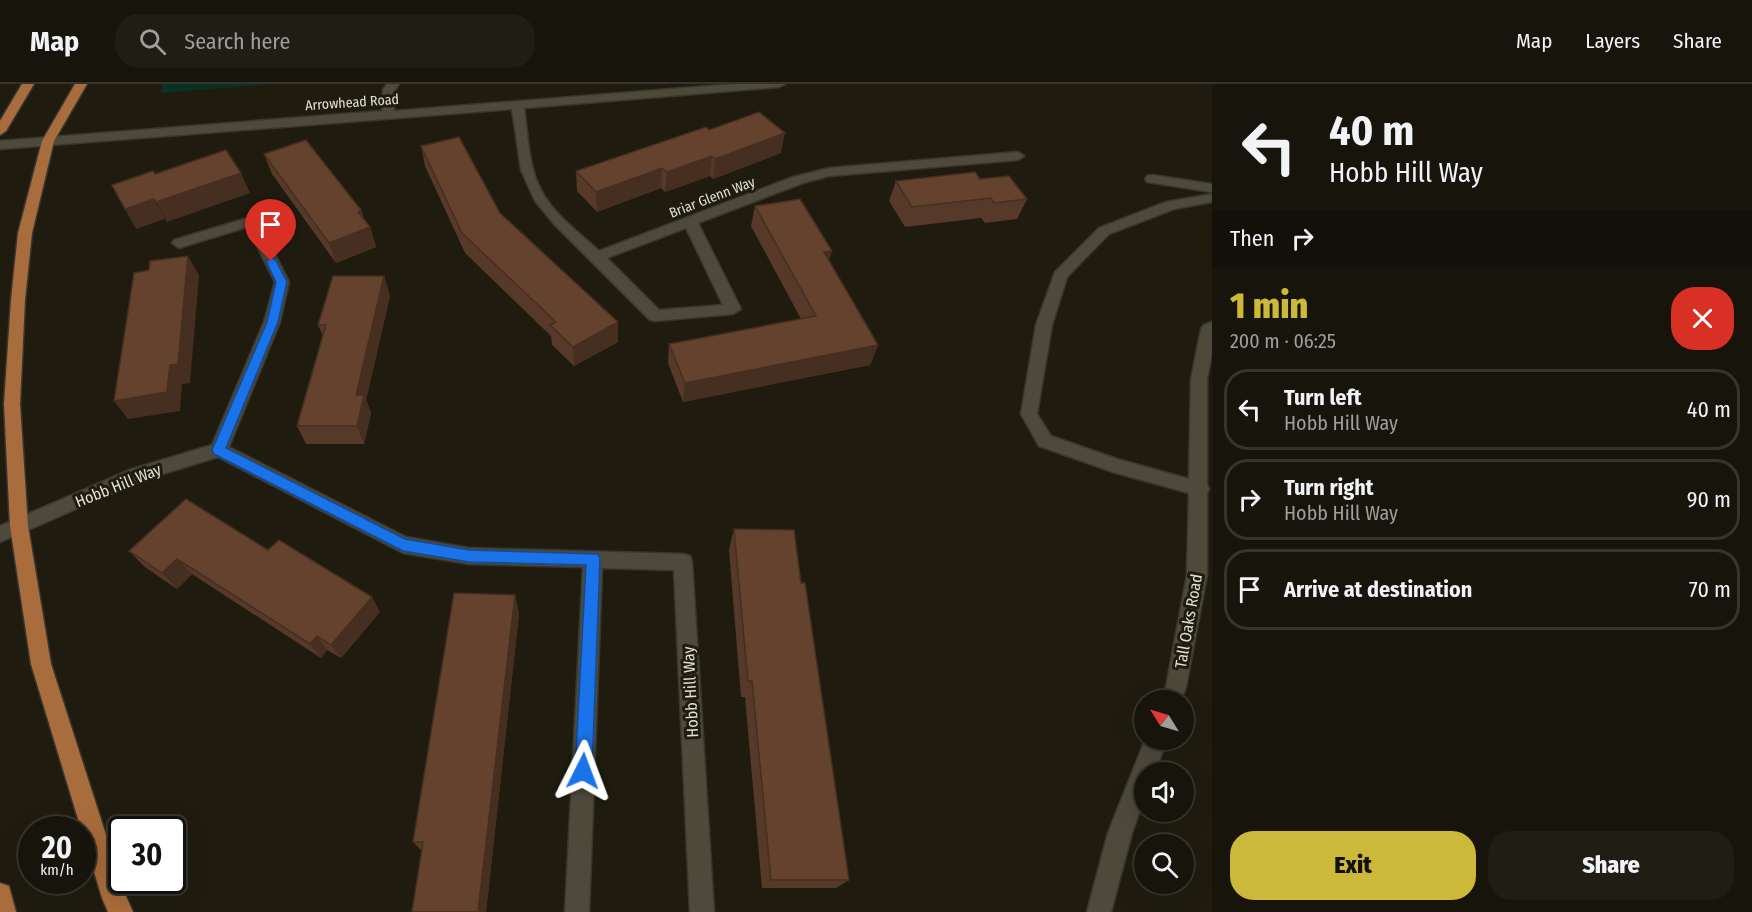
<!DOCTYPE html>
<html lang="en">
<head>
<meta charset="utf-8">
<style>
	:root { --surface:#17150b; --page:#201e14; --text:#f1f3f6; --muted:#9e9f9d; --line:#36342c; --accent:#ccb939 }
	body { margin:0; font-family:"Fira Sans Condensed",sans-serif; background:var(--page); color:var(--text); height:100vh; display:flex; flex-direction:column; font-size:22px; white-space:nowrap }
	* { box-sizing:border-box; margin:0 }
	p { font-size:20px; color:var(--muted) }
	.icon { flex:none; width:33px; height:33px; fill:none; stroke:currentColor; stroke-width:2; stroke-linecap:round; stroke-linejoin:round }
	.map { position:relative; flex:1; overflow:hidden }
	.drawer { display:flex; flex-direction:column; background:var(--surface); width:540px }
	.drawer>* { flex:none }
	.hud { background:#17150b; color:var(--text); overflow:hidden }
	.needle { width:39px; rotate:307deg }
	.tools { position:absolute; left:1134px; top:606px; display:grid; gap:12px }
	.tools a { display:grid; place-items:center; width:60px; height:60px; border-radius:50%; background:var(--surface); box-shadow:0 6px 24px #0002,0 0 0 2px var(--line); font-size:30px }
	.speed { position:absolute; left:18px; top:732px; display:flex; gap:12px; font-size:30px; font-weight:700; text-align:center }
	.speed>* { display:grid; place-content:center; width:78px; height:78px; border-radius:50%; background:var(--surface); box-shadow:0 6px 24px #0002,0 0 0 2px var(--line); line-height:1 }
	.speed small { font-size:15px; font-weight:400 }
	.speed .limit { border:3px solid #111; border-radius:9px; background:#fff; color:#111 }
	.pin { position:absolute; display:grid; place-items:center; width:51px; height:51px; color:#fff; margin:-62px -26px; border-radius:50% 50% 50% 0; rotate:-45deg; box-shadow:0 0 6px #0007 }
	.pin .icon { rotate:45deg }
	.me { position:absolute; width:66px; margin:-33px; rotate:3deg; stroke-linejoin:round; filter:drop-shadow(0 0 4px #0008) }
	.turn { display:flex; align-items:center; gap:21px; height:126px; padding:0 18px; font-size:27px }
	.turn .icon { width:78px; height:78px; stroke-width:2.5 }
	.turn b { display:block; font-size:42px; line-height:51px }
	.then { display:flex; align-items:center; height:57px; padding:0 18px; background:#0003; gap:12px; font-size:22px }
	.round { display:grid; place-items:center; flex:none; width:63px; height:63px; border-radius:24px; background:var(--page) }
	.overview { display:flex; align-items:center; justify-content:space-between; height:102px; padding:0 18px }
	h1 { font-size:36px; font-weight:800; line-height:45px; color:var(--accent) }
	.cta { display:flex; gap:12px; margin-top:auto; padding:12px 18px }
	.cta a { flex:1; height:69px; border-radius:24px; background:var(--accent); color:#111; font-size:24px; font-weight:800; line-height:69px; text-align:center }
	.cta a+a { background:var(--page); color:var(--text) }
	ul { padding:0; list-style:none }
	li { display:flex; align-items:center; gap:18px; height:81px; margin:0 12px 9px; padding:0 6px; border:3px solid var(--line); border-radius:24px }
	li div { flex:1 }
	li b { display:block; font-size:22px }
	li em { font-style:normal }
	header { display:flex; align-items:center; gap:36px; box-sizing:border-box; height:84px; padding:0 30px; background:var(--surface); border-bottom:2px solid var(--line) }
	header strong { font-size:28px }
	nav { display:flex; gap:33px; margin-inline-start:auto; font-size:21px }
	.search { width:420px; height:54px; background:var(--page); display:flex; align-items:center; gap:15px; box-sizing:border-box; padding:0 21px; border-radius:24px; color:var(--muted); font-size:22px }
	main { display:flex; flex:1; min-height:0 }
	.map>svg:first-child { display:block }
	.green { fill:#0b3221 }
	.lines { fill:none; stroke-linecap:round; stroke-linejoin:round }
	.minor-casing { stroke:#38362f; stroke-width:3 }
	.major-casing { stroke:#38362f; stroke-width:3 }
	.minor { fill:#4d493b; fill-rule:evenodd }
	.major { fill:#a96c3c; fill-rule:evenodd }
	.wall { fill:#563928 }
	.shaded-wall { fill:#462e20 }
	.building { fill:#64422e; stroke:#462e20; stroke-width:1.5 }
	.route { fill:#1a73e8; stroke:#114b97; stroke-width:1.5 }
	.labels { text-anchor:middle; stroke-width:6; stroke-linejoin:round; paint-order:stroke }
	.far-street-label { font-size:14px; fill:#e0ded6; stroke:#1f1c0f }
	.street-label { font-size:16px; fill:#e0ded6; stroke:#1f1c0f }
</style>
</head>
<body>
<header>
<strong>Map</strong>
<div class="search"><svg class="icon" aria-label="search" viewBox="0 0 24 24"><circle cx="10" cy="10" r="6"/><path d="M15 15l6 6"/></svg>Search here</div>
<nav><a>Map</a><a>Layers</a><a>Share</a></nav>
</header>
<main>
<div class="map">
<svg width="1212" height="828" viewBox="0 0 1212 828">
	<rect width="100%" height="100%" fill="#1f1c0f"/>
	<!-- green -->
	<polygon class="green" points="163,0 272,0 160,9"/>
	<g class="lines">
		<!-- minor casing -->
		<g class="minor-casing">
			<g id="minor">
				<path d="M387,0H399L395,6L394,27L734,0H785L779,3L524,24C528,51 528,81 541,106C554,131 579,148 599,167L793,93L829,84L1018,68L1024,72L1018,76L829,92L803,99L698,139L741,225L733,230L655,237L650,236L554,140L535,117L521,86L512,25L0,65V57L382,27L383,6ZM686,144L723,221L659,226L607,174Z"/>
				<polygon points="1152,91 1212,100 1212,108 1147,98 1145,95 1147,92"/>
				<polygon points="1212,110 1212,118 1174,125 1109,150 1067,193 1052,241 1037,330 1051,352 1117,375 1189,395 1191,295 1201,245 1204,241 1212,238 1212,269 1207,295 1207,401 1209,405 1207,409 1207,491 1186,603 1181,616 1161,616 1166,603 1187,491 1189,409 1116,389 1039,362 1021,330 1036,241 1055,188 1099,144 1166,118"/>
				<polygon points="251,133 258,137 289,198 280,238 229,363 406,453 469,464 683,470 690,472 692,478 714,828 690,828 674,486 602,484 589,828 565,828 583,483 469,480 403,469 218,373 143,396 0,458 0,442 132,385 212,361 264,238 275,198 247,143 179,164 172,159 174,156"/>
				<polygon points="1145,656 1167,656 1155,688 1144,688 1144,715 1132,749 1111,828 1087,828 1108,749"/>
			</g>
		</g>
		<!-- major casing -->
		<g class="major-casing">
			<g id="major">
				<polygon points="22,0 34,0 6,47 0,51 0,37"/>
				<polygon points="75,0 87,0 54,57 32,149 25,216 20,320 28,442 51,580 125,810 133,828 108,828 102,814 31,580 10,442 4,320 11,216 18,149 42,57"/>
				<polygon points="0,799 9,802 16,828 0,828"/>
			</g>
		</g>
		<!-- minor -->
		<use href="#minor" class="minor"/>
		<!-- major -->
		<use href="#major" class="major"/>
	</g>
	<!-- wall -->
	<g class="wall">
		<polygon points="709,46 781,69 713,95 710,92 665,108 661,104 597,128 577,107 576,87"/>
		<polygon points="421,62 500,129 618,258 574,282 552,261 551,252 465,169 425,82"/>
		<polygon points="264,70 361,126 364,135 370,143 376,163 336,179 272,90"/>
		<polygon points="980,95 1027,115 1017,135 985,139 981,134 905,143 889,117 896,97"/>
		<polygon points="755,122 829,177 878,261 870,281 683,318 668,279 669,260 801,235 751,142"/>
		<polygon points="384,192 390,212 366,316 371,329 364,360 306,360 297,342 323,252 318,241"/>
		<polygon points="734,445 801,499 849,796 836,804 762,804 745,613 741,613 729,466"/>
		<polygon points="268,466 380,528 341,574 327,566 321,574 192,490 177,505 145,483 129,467"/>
		<polygon points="515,511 519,530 486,828 412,828 422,767 413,758"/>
	</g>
	<!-- shaded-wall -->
	<g class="shaded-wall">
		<polygon points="785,49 781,69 713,95 715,75"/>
		<polygon points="712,72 710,92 665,108 667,88"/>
		<polygon points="662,84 661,104 597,128 596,108"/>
		<polygon points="241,89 250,109 167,138 156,118"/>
		<polygon points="154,115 165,135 136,145 125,125"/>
		<polygon points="361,126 366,144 370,143 376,163 336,179 329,159 358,128"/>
		<polygon points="832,167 826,187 824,168"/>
		<polygon points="188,172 199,191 190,299 182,300 180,327 128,335 114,317 170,281"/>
		<polygon points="384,192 390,212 366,316 371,329 364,360 357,342 356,311"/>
		<polygon points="618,238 618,258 574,282 573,263"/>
		<polygon points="878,261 870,281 683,318 685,299"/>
		<polygon points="177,475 192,490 177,505 162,489"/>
		<polygon points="515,511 519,530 486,828 478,828"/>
		<polygon points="372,513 380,528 341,574 331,561"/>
		<polygon points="317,552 327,566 321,574 310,560"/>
	</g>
	<!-- building -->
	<g class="building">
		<polygon points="759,28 785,49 715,75 712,72 667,88 662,84 596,108 576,87 706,43 709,46"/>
		<polygon points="459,53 500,129 618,238 573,263 550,241 556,238 462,149 421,62"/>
		<polygon points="306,56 361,126 358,128 370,143 329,159 264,70"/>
		<polygon points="226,66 241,89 156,118 154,115 125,125 112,101 153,87 155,90"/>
		<polygon points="975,88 980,95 1009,92 1027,115 994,119 991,114 912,123 896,97"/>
		<polygon points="800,115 832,167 824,168 878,261 685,299 669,260 816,232 755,122"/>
		<polygon points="188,172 178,280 170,281 167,308 114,317 134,189 149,186 150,177"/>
		<polygon points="333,192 384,192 356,311 364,311 357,342 297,342 326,241 318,241"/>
		<polygon points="186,415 268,466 279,456 372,513 331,561 317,552 310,560 177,475 162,489 129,467"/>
		<polygon points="734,445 794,446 801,499 805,499 849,796 771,796 752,597 748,597"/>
		<polygon points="454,509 515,511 478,828 412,828 423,758 413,758"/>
	</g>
	<!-- route -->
	<polygon class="route" points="271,174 275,175 287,198 278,238 226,364 405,455 469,466 598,470 600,475 592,687 589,692 583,695 577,692 575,687 586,481 469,478 403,467 214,370 212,366 267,238 276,198 266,177"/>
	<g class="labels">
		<!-- far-street labels -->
		<g class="far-street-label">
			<text transform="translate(352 18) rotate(-4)" y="5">Arrowhead Road</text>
			<text transform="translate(712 113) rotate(-21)" y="5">Briar Glenn Way</text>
		</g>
		<!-- street labels -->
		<g class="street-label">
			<text transform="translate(118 401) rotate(-22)" y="6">Hobb Hill Way</text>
			<text transform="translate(1188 537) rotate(-80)" y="6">Tall Oaks Road</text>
			<text transform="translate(690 608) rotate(-93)" y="6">Hobb Hill Way</text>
		</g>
	</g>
</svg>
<div class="tools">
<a><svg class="needle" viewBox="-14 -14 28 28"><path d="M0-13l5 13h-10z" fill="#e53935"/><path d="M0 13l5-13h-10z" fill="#9e9f9d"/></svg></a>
<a><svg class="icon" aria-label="sound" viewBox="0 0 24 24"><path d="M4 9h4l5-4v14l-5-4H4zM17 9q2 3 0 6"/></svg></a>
<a><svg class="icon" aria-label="search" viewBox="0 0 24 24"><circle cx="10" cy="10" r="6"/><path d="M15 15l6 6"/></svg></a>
</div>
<div class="speed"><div>20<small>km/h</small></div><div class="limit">30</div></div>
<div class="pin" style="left:271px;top:177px;background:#d93025"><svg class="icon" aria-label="arrive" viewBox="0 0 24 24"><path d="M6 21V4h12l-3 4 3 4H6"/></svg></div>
<svg class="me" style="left:583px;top:687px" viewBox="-20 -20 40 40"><path d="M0-17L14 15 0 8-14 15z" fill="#1a73e8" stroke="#fff" stroke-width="4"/></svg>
</div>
<section class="drawer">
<div class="hud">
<div class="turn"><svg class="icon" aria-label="left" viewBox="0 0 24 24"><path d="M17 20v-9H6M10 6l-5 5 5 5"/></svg><div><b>40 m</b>Hobb Hill Way</div></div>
<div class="then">Then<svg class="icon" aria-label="right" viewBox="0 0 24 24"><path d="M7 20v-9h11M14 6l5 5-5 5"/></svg></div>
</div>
<div class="overview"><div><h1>1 min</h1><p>200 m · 06:25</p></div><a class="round" style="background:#d93025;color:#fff"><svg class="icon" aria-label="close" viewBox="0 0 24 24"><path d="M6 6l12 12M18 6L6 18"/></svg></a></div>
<ul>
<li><svg class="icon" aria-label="left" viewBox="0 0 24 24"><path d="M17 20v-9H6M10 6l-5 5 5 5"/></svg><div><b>Turn left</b><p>Hobb Hill Way</p></div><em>40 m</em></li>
<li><svg class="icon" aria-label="right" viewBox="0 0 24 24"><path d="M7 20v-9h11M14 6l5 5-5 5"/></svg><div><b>Turn right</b><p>Hobb Hill Way</p></div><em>90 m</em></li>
<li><svg class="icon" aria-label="arrive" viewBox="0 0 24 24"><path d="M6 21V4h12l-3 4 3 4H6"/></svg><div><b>Arrive at destination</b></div><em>70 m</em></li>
</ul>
<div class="cta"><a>Exit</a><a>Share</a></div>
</section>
</main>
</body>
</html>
